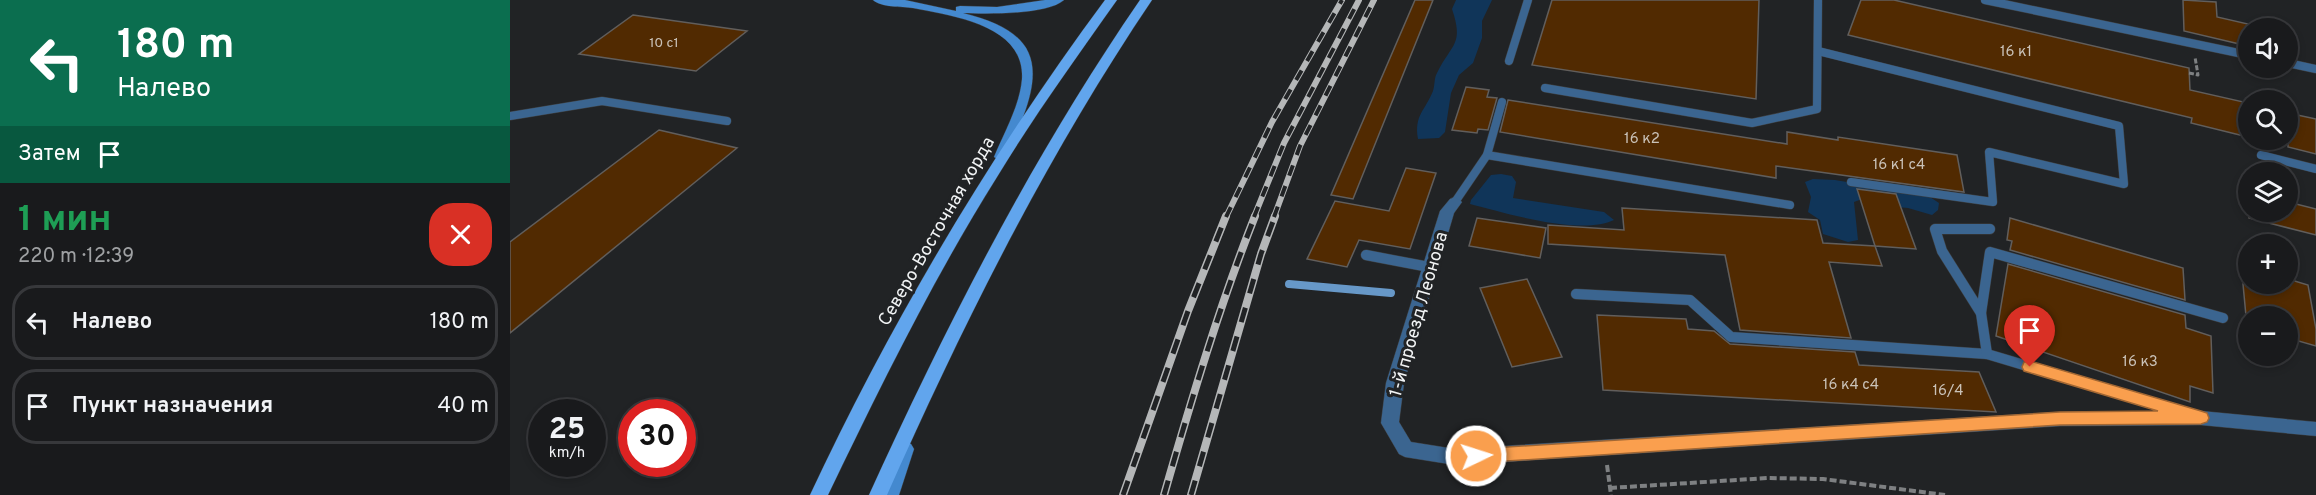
<!DOCTYPE html>
<html lang="ru">
<head>
<meta charset="utf-8">
<style>
	:root { --surface:#191a1c; --page:#262729; --text:#f1f3f6; --muted:#9fa1a3; --line:#37383b }
	body { margin:0; font-family:Overpass,sans-serif; background:var(--page); color:var(--text); height:100vh; display:flex; flex-direction:column; font-size:22px; white-space:nowrap }
	* { box-sizing:border-box; margin:0 }
	p { font-size:20px; color:var(--muted) }
	.icon { flex:none; width:33px; height:33px; fill:none; stroke:currentColor; stroke-width:2; stroke-linecap:round; stroke-linejoin:round }
	.map { position:relative; flex:1; overflow:hidden }
	.drawer { display:flex; flex-direction:column; background:var(--surface); width:510px }
	.drawer>* { flex:none }
	.banner { background:#0b6e4f; color:#fff; overflow:hidden }
	.tools { position:absolute; left:1728px; top:18px; display:grid; gap:12px }
	.tools a { display:grid; place-items:center; width:60px; height:60px; border-radius:50%; background:var(--surface); box-shadow:0 3px 9px #0003,0 0 0 2px var(--line); font-size:30px }
	.speed { position:absolute; left:18px; top:399px; display:flex; gap:12px; font-size:30px; font-weight:700; text-align:center }
	.speed>* { display:grid; place-content:center; width:78px; height:78px; border-radius:50%; background:var(--surface); box-shadow:0 3px 9px #0003,0 0 0 2px var(--line); line-height:1 }
	.speed small { font-size:15px; font-weight:400 }
	.speed .limit { border:9px solid #d22; background:#fff; color:#111 }
	.pin { position:absolute; display:grid; place-items:center; width:51px; height:51px; color:#fff; margin:-62px -26px; border-radius:50% 50% 50% 0; rotate:-45deg; box-shadow:0 0 6px #0007 }
	.pin .icon { rotate:45deg }
	.me { position:absolute; width:66px; margin:-33px; rotate:86deg; stroke-linejoin:round; filter:drop-shadow(0 0 4px #0008) }
	.turn { display:flex; align-items:center; gap:21px; height:126px; padding:0 18px; font-size:27px }
	.turn .icon { width:78px; height:78px; stroke-width:2.5 }
	.turn b { display:block; font-size:42px; line-height:51px }
	.then { display:flex; align-items:center; height:57px; padding:0 18px; background:#0003; gap:12px; font-size:22px }
	.round { display:grid; place-items:center; flex:none; width:63px; height:63px; border-radius:24px; background:var(--page) }
	.overview { display:flex; align-items:center; justify-content:space-between; height:102px; padding:0 18px }
	h1 { font-size:36px; font-weight:700; line-height:45px; color:#1e9e55 }
	ul { padding:0; list-style:none }
	li { display:flex; align-items:center; gap:18px; height:75px; margin:0 12px 9px; padding:0 6px; border:3px solid var(--line); border-radius:24px }
	li div { flex:1 }
	li b { display:block; font-size:22px }
	li em { font-style:normal }
	main { display:flex; flex:1; min-height:0 }
	.map>svg:first-child { display:block }
	.green { fill:#103559 }
	.lines { fill:none; stroke-linecap:round; stroke-linejoin:round }
	.stream { stroke:#6798c8; stroke-width:8 }
	.building { fill:#512a01; stroke:#615e5c; stroke-width:1.5 }
	.lane-far1-casing { stroke:#3e4042; stroke-width:9 }
	.lane-casing { stroke:#3e4042; stroke-width:11 }
	.street-casing { stroke:#3e4042; stroke-width:1 }
	.secondary-casing { stroke:#3e4042; stroke-width:1 }
	.primary-casing { stroke:#3e4042; stroke-width:1 }
	.path-far1 { stroke:#7e8082; stroke-width:3; stroke-dasharray:5 2; stroke-linecap:butt }
	.path { stroke:#7e8082; stroke-width:4; stroke-dasharray:7 3; stroke-linecap:butt }
	.lane-far1 { stroke:#3b6590; stroke-width:8 }
	.lane { stroke:#3b6590; stroke-width:10 }
	.street { fill:#3b6590; fill-rule:evenodd }
	.secondary { fill:#4489cf; fill-rule:evenodd }
	.primary { fill:#61a5ed; fill-rule:evenodd }
	.rail-far1-casing { stroke:#b5b7b8; stroke-width:6 }
	.rail-casing { stroke:#b5b7b8; stroke-width:8 }
	.rail-far1 { stroke:#212325; stroke-width:4; stroke-dasharray:11; stroke-linecap:butt }
	.rail { stroke:#212325; stroke-width:5; stroke-dasharray:15; stroke-linecap:butt }
	.route { fill:#fa9f4e; stroke:#a26733; stroke-width:1.5 }
	.labels { text-anchor:middle; stroke-width:6; stroke-linejoin:round; paint-order:stroke }
	.far-number-label { font-size:14px; fill:#cac2b8 }
	.number-label { font-size:15px; fill:#cac2b8 }
	.street-label { font-size:18px; fill:#f2f4f5; stroke:#212325 }
</style>
</head>
<body>
<main>
<section class="drawer">
<div class="banner">
<div class="turn"><svg class="icon" aria-label="left" viewBox="0 0 24 24"><path d="M17 20v-9H6M10 6l-5 5 5 5"/></svg><div><b>180 m</b>Налево</div></div>
<div class="then">Затем<svg class="icon" aria-label="arrive" viewBox="0 0 24 24"><path d="M6 21V4h12l-3 4 3 4H6"/></svg></div>
</div>
<div class="overview"><div><h1>1 мин</h1><p>220 m · 12:39</p></div><a class="round" style="background:#d93025;color:#fff"><svg class="icon" aria-label="close" viewBox="0 0 24 24"><path d="M6 6l12 12M18 6L6 18"/></svg></a></div>
<ul>
<li><svg class="icon" aria-label="left" viewBox="0 0 24 24"><path d="M17 20v-9H6M10 6l-5 5 5 5"/></svg><div><b>Налево</b></div><em>180 m</em></li>
<li><svg class="icon" aria-label="arrive" viewBox="0 0 24 24"><path d="M6 21V4h12l-3 4 3 4H6"/></svg><div><b>Пункт назначения</b></div><em>40 m</em></li>
</ul>
</section>
<div class="map">
<svg width="1806" height="495" viewBox="0 0 1806 495">
	<rect width="100%" height="100%" fill="#212325"/>
	<!-- green -->
	<g class="green">
		<path d="M946,0H982L972,21V38L963,63L949,75L941,93L935,132L929,138L908,139C904,115 915,111 923,91C925,85 924,78 927,73C942,43 954,45 942,9Z"/>
		<path d="M991,174L1002,176L1006,182L1003,198L1094,212L1104,220C1071,236 995,213 960,204L961,200L981,175Z"/>
		<polygon points="1303,179 1325,180 1408,194 1420,197 1429,203 1428,210 1422,215 1398,208 1376,206 1352,199 1344,202 1348,240 1338,242 1313,234 1310,220 1298,212 1301,197 1295,182"/>
	</g>
	<g class="lines">
		<!-- stream -->
		<polyline class="stream" points="779,284 881,293"/>
	</g>
	<!-- building -->
	<g class="building">
		<polygon points="905,0 923,0 843,199 821,195"/>
		<polygon points="1042,0 1249,0 1246,99 1022,65"/>
		<polygon points="1351,0 1384,0 1679,68 1680,90 1738,103 1738,137 1681,123 1682,118 1338,35"/>
		<polygon points="1673,0 1706,2 1707,17 1738,24 1738,46 1674,31"/>
		<polygon points="123,15 237,31 186,71 69,54"/>
		<polygon points="956,87 979,90 977,97 987,98 978,130 968,129 967,133 942,130"/>
		<polygon points="998,100 1277,144 1277,132 1328,140 1328,137 1447,155 1454,192 1266,166 1266,178 990,132"/>
		<polygon points="1778,113 1806,119 1806,154 1778,147"/>
		<polygon points="149,130 227,148 0,333 0,242"/>
		<polygon points="896,168 926,173 900,249 849,240 837,267 797,259 825,201 879,211"/>
		<polygon points="1347,189 1386,194 1406,249 1365,246"/>
		<polygon points="1778,202 1806,209 1806,235 1739,218 1740,212 1778,212"/>
		<polygon points="1112,208 1307,220 1313,243 1365,246 1372,266 1319,262 1341,338 1230,330 1215,255 1038,244 1038,225 1114,230"/>
		<polygon points="967,218 1036,228 1030,258 959,246"/>
		<polygon points="1500,218 1673,268 1675,300 1500,250 1502,241 1497,240"/>
		<polygon points="1498,264 1675,315 1676,328 1701,336 1703,393 1680,386 1680,402 1486,336"/>
		<polygon points="1017,279 1052,357 1002,367 970,288"/>
		<polygon points="1778,279 1798,285 1806,329 1806,346 1778,338 1778,316 1736,316 1733,284 1778,284"/>
		<polygon points="1087,315 1176,319 1178,329 1204,331 1220,344 1345,352 1349,365 1469,372 1486,412 1093,390"/>
	</g>
	<g class="lines">
		<!-- lane-far1 casing -->
		<g class="lane-far1-casing">
			<g id="lane-far1">
				<polyline points="1475,0 1738,55"/>
				<polyline points="1308,51 1609,126 1614,184 1479,152 1483,202 1341,182"/>
				<polyline points="999,61 1018,0"/>
				<polyline points="1778,63 1806,69"/>
				<polyline points="1035,88 1242,123 1307,109 1308,0"/>
				<polyline points="0,116 92,101 217,121"/>
				<polyline points="977,155 1280,205"/>
				<polyline points="1751,155 1806,169"/>
				<polyline points="945,202 977,155 992,102"/>
			</g>
		</g>
		<!-- lane casing -->
		<g class="lane-casing">
			<g id="lane">
				<polyline points="856,255 919,267"/>
				<polyline points="1066,294 1180,300 1221,337 1477,354 1679,414"/>
				<polyline points="1471,313 1480,252 1713,318"/>
				<polyline points="1477,354 1471,313 1432,251 1425,229 1480,229"/>
			</g>
		</g>
		<!-- street casing -->
		<g class="street-casing">
			<polygon id="street" points="945,197 952,202 944,213 894,383 889,422 901,442 945,449 1550,412 1691,411 1806,422 1806,436 1691,425 1550,426 945,465 895,457 889,454 871,423 876,383 930,211 940,199"/>
		</g>
		<!-- secondary casing -->
		<g class="secondary-casing">
			<g id="secondary">
				<path d="M363,0H395L446,11V7L450,6L487,7L535,0H554C537,15 476,14 453,13C516,29 537,54 513,117C508,131 503,147 496,160L491,161L484,157C494,133 510,105 512,79C515,25 443,16 403,8C391,6 372,8 363,0Z"/>
				<polygon points="395,441 401,444 404,449 389,495 371,495 386,449 389,444"/>
			</g>
		</g>
		<!-- primary casing -->
		<g class="primary-casing">
			<g id="primary">
				<path d="M595,0H607C566,58 524,116 487,177C423,279 370,387 318,495H300C382,320 480,155 595,0Z"/>
				<path d="M630,0H642C536,157 454,322 377,495H359C438,322 522,157 630,0Z"/>
			</g>
		</g>
		<!-- path-far1 -->
		<polyline class="path-far1" points="1679,73 1688,75 1685,57"/>
		<!-- path -->
		<g class="path">
			<polyline points="1097,465 1101,495"/>
			<polyline points="1100,488 1258,478 1313,479 1435,495"/>
		</g>
		<!-- lane-far1 -->
		<use href="#lane-far1" class="lane-far1"/>
		<!-- lane -->
		<use href="#lane" class="lane"/>
		<!-- street -->
		<use href="#street" class="street"/>
		<!-- secondary -->
		<use href="#secondary" class="secondary"/>
		<!-- primary -->
		<use href="#primary" class="primary"/>
		<!-- rail-far1 casing -->
		<g class="rail-far1-casing">
			<g id="rail-far1">
				<polyline points="716,217 762,122 832,0"/>
				<polyline points="744,217 774,143 849,0"/>
				<polyline points="764,217 790,146 864,0"/>
			</g>
		</g>
		<!-- rail casing -->
		<g class="rail-casing">
			<g id="rail">
				<polyline points="613,495 678,311 716,216"/>
				<path d="M654,495C681,401 709,307 745,216"/>
				<polyline points="681,495 751,254 765,216"/>
			</g>
		</g>
		<!-- rail-far1 -->
		<use href="#rail-far1" class="rail-far1"/>
		<!-- rail -->
		<use href="#rail" class="rail"/>
	</g>
	<!-- route -->
	<polygon class="route" points="1520,361 1691,411 1697,413 1699,418 1697,422 1691,424 1550,425 966,463 961,461 958,456 961,451 966,449 1550,412 1648,411 1514,371 1512,367 1514,362"/>
	<g class="labels">
		<!-- far-number labels -->
		<g class="far-number-label">
			<text x="154" y="47">10 с1</text>
		</g>
		<!-- number labels -->
		<g class="number-label">
			<text x="1506" y="56">16 к1</text>
			<text x="1132" y="143">16 к2</text>
			<text x="1389" y="169">16 к1 с4</text>
			<text x="1630" y="366">16 к3</text>
			<text x="1341" y="389">16 к4 с4</text>
			<text x="1438" y="395">16/4</text>
		</g>
		<!-- street labels -->
		<g class="street-label">
			<text transform="translate(426 231) rotate(-60)" y="6">Северо-Восточная хорда</text>
			<text transform="translate(908 314) rotate(-74)" y="6">1-й проезд Леонова</text>
		</g>
	</g>
</svg>
<div class="tools">
<a><svg class="icon" aria-label="sound" viewBox="0 0 24 24"><path d="M4 9h4l5-4v14l-5-4H4zM17 9q2 3 0 6"/></svg></a>
<a><svg class="icon" aria-label="search" viewBox="0 0 24 24"><circle cx="10" cy="10" r="6"/><path d="M15 15l6 6"/></svg></a>
<a><svg class="icon" aria-label="layers" viewBox="0 0 24 24"><path d="M12 4l9 5-9 5-9-5zM3 14l9 5 9-5"/></svg></a>
<a>+</a>
<a>−</a>
</div>
<div class="speed"><div>25<small>km/h</small></div><div class="limit">30</div></div>
<div class="pin" style="left:1520px;top:367px;background:#d93025"><svg class="icon" aria-label="arrive" viewBox="0 0 24 24"><path d="M6 21V4h12l-3 4 3 4H6"/></svg></div>
<svg class="me" style="left:966px;top:456px" viewBox="-20 -20 40 40"><circle r="17" fill="#fa9f4e" stroke="#fff" stroke-width="3"/><path d="M0-11L8 9 0 5-8 9z" fill="#fff"/></svg>
</div>
</main>
</body>
</html>
